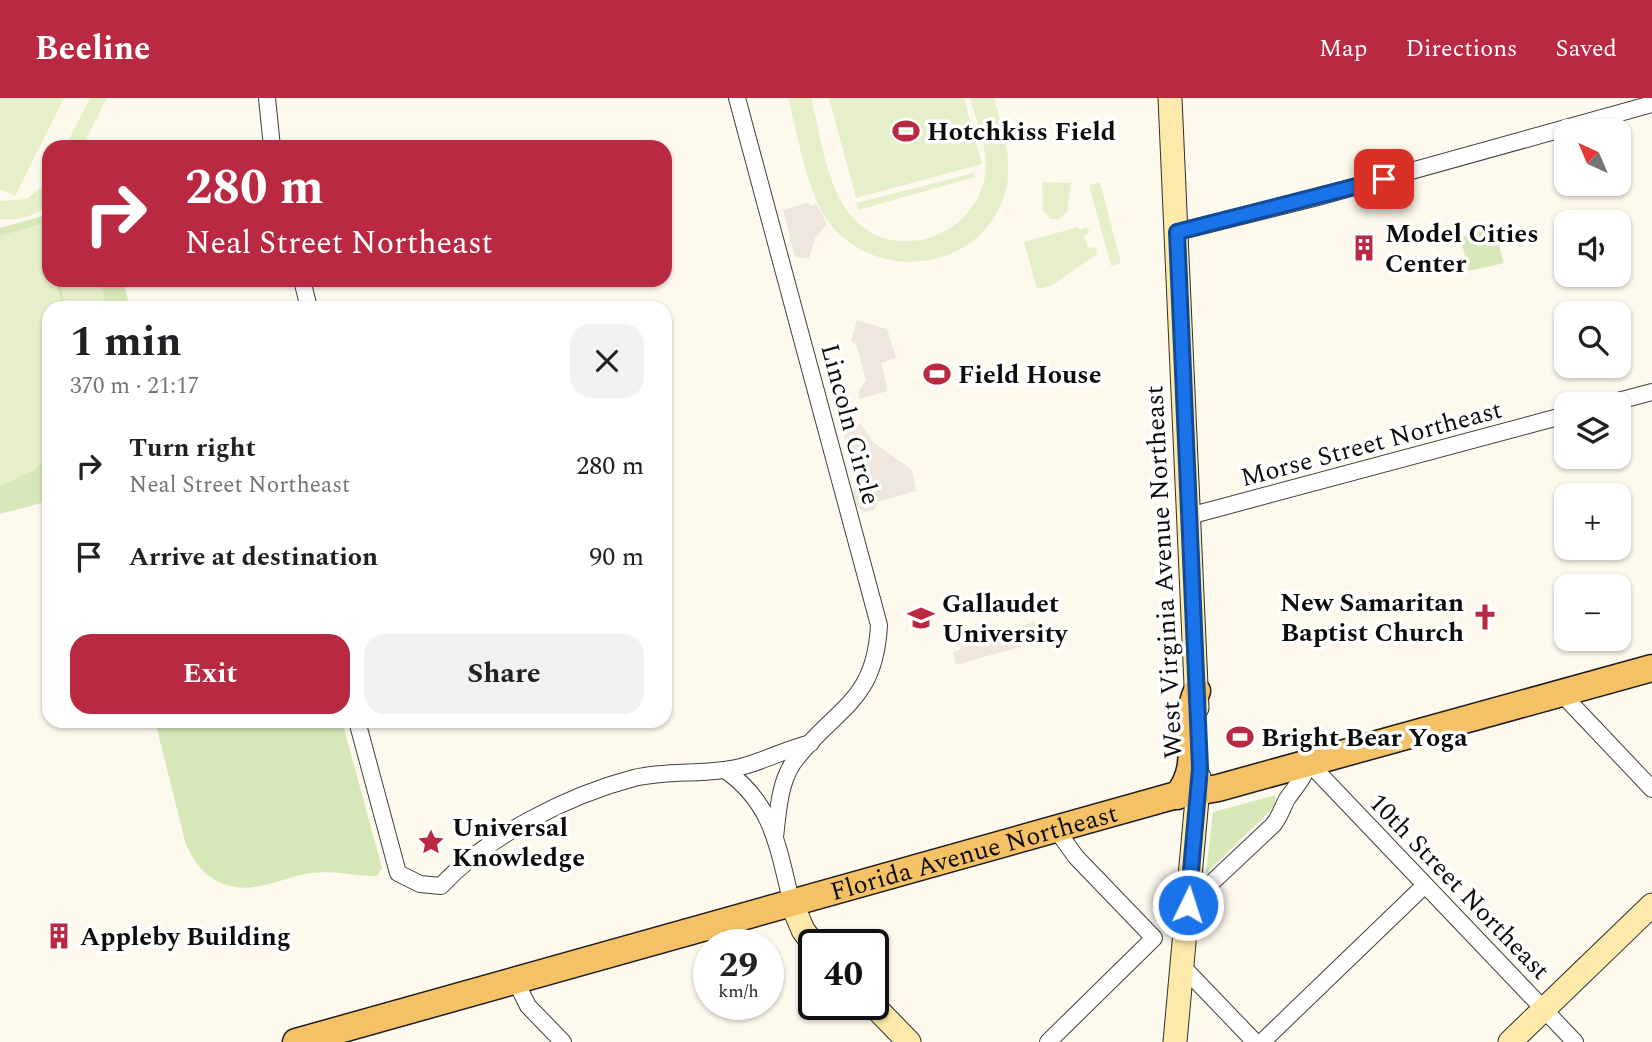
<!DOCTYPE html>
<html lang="en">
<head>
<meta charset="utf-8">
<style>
	:root { --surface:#fff; --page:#f2f2f2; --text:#202124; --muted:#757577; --accent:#b92942 }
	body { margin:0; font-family:Spectral,serif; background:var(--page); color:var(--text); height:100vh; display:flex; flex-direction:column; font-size:26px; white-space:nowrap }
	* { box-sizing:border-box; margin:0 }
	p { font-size:23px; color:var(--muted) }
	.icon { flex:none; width:38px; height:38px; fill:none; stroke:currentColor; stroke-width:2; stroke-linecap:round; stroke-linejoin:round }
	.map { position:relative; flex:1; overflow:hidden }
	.details { position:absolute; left:42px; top:203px; width:630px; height:427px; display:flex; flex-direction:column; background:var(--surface); border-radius:21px; box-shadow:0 2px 5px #0004 }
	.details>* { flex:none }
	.top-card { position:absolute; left:42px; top:42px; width:630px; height:147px; border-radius:21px; box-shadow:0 2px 5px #0004; background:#b92942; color:#fff; overflow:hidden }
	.needle { width:46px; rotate:316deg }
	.buttons { position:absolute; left:1554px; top:21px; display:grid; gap:14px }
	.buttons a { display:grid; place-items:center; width:77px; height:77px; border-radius:14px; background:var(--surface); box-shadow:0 2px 5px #0004; font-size:35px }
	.speed { position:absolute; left:693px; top:831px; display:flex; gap:14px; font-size:35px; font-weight:700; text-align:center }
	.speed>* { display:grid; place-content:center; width:91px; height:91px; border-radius:50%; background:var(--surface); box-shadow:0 2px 5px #0004; line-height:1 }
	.speed small { font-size:18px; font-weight:400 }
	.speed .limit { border:4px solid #111; border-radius:10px; background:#fff; color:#111 }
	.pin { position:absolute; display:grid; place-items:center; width:60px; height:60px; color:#fff; margin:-30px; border-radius:14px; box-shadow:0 4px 10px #0006 }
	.me { position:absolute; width:77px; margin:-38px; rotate:4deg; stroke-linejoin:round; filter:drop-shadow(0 0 5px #0008) }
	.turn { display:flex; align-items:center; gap:24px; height:147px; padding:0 28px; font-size:32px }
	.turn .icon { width:91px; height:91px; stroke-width:2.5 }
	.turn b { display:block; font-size:49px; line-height:60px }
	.round { display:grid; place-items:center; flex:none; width:74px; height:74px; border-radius:21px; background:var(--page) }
	.summary { display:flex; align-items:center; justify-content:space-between; height:119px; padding:0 28px }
	h1 { font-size:42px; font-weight:700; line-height:52px }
	.cta { display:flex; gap:14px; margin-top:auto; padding:14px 28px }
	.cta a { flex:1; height:80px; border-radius:21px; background:var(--accent); color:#fff; font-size:28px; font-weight:700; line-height:80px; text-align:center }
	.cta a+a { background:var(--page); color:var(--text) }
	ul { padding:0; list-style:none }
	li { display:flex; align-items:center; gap:21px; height:91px; padding:0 28px }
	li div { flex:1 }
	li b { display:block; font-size:26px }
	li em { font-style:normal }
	header { display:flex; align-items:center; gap:42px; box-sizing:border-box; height:98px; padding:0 35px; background:var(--accent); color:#fff }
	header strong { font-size:33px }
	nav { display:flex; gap:38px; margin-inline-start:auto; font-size:24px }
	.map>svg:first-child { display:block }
	.green { fill:#d7e8b8 }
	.pitch { fill:#e7efca }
	.plaza { fill:#eee7dd }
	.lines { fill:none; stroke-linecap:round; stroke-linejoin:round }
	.street-casing { stroke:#404040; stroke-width:18 }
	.secondary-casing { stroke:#2f2f2f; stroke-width:25 }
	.primary-casing { stroke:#1e1e1e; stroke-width:29 }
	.street { stroke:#fff; stroke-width:16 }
	.secondary { stroke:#fde9aa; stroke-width:23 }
	.primary { stroke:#f4c167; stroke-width:26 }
	.route-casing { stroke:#114b97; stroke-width:18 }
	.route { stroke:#1a73e8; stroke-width:12 }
	.labels { text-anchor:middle; stroke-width:7; stroke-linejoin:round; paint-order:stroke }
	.poi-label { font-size:26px; font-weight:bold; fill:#0d0d0d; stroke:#fff; text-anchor:start }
	.street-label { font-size:26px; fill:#0d0d0d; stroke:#fff }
</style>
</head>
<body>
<header>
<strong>Beeline</strong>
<nav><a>Map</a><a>Directions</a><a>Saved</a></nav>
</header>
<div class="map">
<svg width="1652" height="944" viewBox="0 0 1652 944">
	<rect width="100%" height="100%" fill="#fef9ed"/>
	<!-- green -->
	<g class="green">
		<polygon points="49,116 49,182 123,182 130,210 49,210 49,403 0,416 0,130"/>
		<polygon points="1494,130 1504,165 1469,173 1460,139"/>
		<path d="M155,623H342L382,770L377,778C356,778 334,772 312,775C294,777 278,785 260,788C223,796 196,775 185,743Z"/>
		<polygon points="1276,697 1275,708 1206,775 1213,714"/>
	</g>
	<!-- pitch -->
	<g class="pitch">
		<polygon points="0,0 64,0 15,98 0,91"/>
		<polygon points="90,0 107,0 82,49 65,49"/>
		<path d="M788,0H811C821,38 826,90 853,120C895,167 975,138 985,78C989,52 977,25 970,0H994C1003,31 1015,67 1004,99C978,174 877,185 830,126C807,97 798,37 788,0Z"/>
		<polygon points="829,0 964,0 982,66 856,100"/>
		<polygon points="974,75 975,79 858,112 856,105"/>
		<path d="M49,82V106C36,118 18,123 0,121V103L27,101Z"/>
		<polygon points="1042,84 1071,85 1067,114 1059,121 1050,121 1043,112"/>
		<polygon points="1100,84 1121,165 1111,168 1089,87"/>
		<polygon points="41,126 49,156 49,182 56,182 63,210 49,210 49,359 34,372 0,388 0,138"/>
		<polygon points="1078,129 1080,132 1086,129 1090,134 1084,139 1088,150 1096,149 1097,156 1051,188 1037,191 1024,144"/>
		<polygon points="59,182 100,182 107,210 66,210"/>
	</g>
	<!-- plaza -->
	<g class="plaza">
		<polygon points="809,104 810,108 816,106 827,126 815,140 809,161 795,159 783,112"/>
		<polygon points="857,222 887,231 896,260 881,265 888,293 859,301 858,295 866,282 856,246 851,243"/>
		<polygon points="861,326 873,344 912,372 916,393 877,404 874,412 864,414 857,408 852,397 857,378 842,331"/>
		<polygon points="1038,523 1022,548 956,567 953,554 961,551 960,546"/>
	</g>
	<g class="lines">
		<!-- street casing -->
		<g class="street-casing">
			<g id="street">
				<polyline points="267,0 272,49"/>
				<path d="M737,0L879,527C875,607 833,610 793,665C779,686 778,715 775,739"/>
				<polyline points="1177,134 1314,100 1652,6"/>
				<polyline points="302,182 309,210"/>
				<polyline points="1607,306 1652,294"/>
				<polyline points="1189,418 1566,317"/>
				<polyline points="1561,595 1652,691"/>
				<path d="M357,623L398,775L420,786L441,788C487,738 569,697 634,680C664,673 695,676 724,672C753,669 782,652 811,645"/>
				<path d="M725,672C774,706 778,751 792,806"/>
				<path d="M1188,807L1273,727C1280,719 1282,710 1287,701C1296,688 1304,680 1309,665L1575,944"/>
				<polyline points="1183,869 1255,944"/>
				<polyline points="516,884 528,908 563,944"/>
				<polyline points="1048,944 1154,840 1076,759 1055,730"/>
				<polyline points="1262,944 1425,787"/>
			</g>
		</g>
		<!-- secondary casing -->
		<g class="secondary-casing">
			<g id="secondary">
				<polyline points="1170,0 1197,610"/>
				<polyline points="792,806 803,832 814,847"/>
				<polyline points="872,906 909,944"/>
				<polyline points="1175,944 1199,679"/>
				<polyline points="1510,944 1652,807"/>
			</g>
		</g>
		<!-- primary casing -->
		<g class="primary-casing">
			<g id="primary">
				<path d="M1177,698C1206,663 1180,629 1197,593"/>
				<path id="s1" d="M296,944L1173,698L1218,690L1652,570"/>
			</g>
		</g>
		<!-- street -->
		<use href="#street" class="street"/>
		<!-- secondary -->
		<use href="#secondary" class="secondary"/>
		<!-- primary -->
		<use href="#primary" class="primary"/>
	</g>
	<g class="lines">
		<!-- route casing -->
		<g class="route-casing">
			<polyline id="route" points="1188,807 1200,670 1177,134 1384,81"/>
		</g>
		<!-- route -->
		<use href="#route" class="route"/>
	</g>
	<!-- icons -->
	<defs>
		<g id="stadium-bare" transform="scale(2.1)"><path d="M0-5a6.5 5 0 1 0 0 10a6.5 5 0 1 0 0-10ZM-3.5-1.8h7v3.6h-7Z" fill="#b92942" stroke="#fff" stroke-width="2.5" paint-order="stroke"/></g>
		<g id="building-bare" transform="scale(2.1)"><path d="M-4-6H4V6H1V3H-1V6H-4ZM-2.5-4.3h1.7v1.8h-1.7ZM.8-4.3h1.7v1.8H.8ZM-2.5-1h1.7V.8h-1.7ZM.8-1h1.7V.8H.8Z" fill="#b92942" stroke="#fff" stroke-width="2.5" paint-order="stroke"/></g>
		<g id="church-bare" transform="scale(2.1)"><path d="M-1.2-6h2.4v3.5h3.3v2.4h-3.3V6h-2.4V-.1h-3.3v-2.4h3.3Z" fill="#b92942" stroke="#fff" stroke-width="2.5" paint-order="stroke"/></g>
		<g id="university-bare" transform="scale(2.1)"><path d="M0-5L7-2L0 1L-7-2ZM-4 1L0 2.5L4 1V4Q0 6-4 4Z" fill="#b92942" stroke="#fff" stroke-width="2.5" paint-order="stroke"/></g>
		<g id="sight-bare" transform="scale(2.1)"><path d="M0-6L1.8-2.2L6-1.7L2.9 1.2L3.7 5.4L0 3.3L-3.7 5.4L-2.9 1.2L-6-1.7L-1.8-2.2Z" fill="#b92942" stroke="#fff" stroke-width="2.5" paint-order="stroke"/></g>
	</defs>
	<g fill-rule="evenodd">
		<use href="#stadium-bare" x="906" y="33"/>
		<use href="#building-bare" x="1364" y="150"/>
		<use href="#stadium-bare" x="937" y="276"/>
		<use href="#church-bare" x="1485" y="519"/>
		<use href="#university-bare" x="921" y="520"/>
		<use href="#stadium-bare" x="1240" y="639"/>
		<use href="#sight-bare" x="431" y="744"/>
		<use href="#building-bare" x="59" y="838"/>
	</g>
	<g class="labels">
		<!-- poi labels -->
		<g class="poi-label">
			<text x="927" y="42">Hotchkiss Field</text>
			<text x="1385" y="144">Model Cities<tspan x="1385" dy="30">Center</tspan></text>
			<text x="958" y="285">Field House</text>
			<text x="1464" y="513" text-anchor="end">New Samaritan<tspan x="1464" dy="30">Baptist Church</tspan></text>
			<text x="942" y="514">Gallaudet<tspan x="942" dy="30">University</tspan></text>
			<text x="1261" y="648">Bright Bear Yoga</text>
			<text x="452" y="738">Universal<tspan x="452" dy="30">Knowledge</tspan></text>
			<text x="80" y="847">Appleby Building</text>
		</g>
		<!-- street labels -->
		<g class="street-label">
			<text transform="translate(851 326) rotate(75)" y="9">Lincoln Circle</text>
			<text transform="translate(1371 345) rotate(-15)" y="9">Morse Street Northeast</text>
			<text transform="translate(1163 474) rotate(-93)" y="9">West Virginia Avenue Northeast</text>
			<text dy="9" stroke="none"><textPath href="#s1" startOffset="704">Florida Avenue Northeast</textPath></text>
			<text transform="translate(1460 788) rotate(46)" y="9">10th Street Northeast</text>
		</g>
	</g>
</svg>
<div class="buttons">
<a><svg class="needle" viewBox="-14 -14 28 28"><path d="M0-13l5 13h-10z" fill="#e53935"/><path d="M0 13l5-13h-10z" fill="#757577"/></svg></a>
<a><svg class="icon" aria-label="sound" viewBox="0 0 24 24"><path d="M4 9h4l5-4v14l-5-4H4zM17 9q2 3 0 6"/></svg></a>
<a><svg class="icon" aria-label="search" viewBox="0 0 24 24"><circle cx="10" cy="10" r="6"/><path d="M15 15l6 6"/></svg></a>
<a><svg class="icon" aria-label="layers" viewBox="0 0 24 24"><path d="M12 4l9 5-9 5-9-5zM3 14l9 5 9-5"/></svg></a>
<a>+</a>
<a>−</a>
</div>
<div class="speed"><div>29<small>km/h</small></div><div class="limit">40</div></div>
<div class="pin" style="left:1384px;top:81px;background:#d93025"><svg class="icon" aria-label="arrive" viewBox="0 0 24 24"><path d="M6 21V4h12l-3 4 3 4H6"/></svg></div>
<svg class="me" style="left:1188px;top:807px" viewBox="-20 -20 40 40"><circle r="17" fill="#1a73e8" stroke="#fff" stroke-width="3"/><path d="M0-11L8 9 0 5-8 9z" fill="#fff"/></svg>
<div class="top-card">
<div class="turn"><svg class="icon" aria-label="right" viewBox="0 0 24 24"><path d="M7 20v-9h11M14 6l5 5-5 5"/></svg><div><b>280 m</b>Neal Street Northeast</div></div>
</div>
<section class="details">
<div class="summary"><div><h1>1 min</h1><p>370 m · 21:17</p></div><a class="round"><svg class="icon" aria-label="close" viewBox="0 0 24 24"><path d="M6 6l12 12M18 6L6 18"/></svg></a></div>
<ul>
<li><svg class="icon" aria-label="right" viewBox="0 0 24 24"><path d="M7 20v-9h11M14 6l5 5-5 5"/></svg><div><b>Turn right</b><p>Neal Street Northeast</p></div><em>280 m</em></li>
<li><svg class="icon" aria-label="arrive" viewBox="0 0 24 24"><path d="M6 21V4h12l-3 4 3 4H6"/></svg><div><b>Arrive at destination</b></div><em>90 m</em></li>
</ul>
<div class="cta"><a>Exit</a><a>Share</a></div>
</section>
</div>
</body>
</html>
